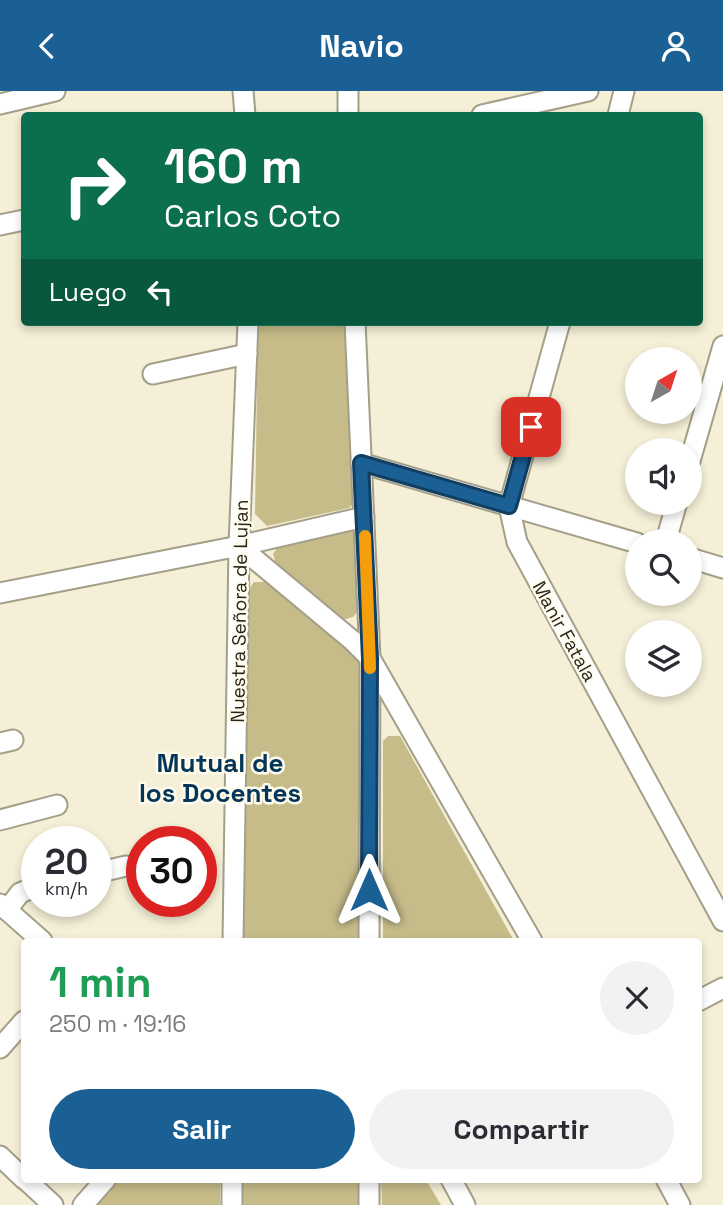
<!DOCTYPE html>
<html lang="es">
<head>
<meta charset="utf-8">
<style>
	:root { --surface:#fff; --page:#f2f2f3; --text:#2b2b33; --muted:#7c7c81; --accent:#1b6095 }
	body { margin:0; font-family:"Space Grotesk",sans-serif; background:var(--page); color:var(--text); height:100vh; display:flex; flex-direction:column; font-size:26px; white-space:nowrap }
	* { box-sizing:border-box; margin:0 }
	p { font-size:23px; color:var(--muted) }
	.icon { flex:none; width:38px; height:38px; fill:none; stroke:currentColor; stroke-width:2; stroke-linecap:round; stroke-linejoin:round }
	.map { position:relative; flex:1; overflow:hidden }
	.details { position:absolute; left:21px; top:847px; width:681px; height:245px; display:flex; flex-direction:column; background:var(--surface); border-radius:7px; box-shadow:0 4px 10px #0003 }
	.details>* { flex:none }
	.top-card { position:absolute; left:21px; top:21px; width:682px; height:214px; border-radius:7px; box-shadow:0 4px 10px #0003; background:#0b6e4f; color:#fff; overflow:hidden }
	.needle { width:46px; rotate:39deg }
	.buttons { position:absolute; left:625px; top:256px; display:grid; gap:14px }
	.buttons a { display:grid; place-items:center; width:77px; height:77px; border-radius:50%; background:var(--surface); box-shadow:0 4px 10px #0003; font-size:35px }
	.speed { position:absolute; left:21px; top:735px; display:flex; gap:14px; font-size:35px; font-weight:700; text-align:center }
	.speed>* { display:grid; place-content:center; width:91px; height:91px; border-radius:50%; background:var(--surface); box-shadow:0 4px 10px #0003; line-height:1 }
	.speed small { font-size:18px; font-weight:400 }
	.speed .limit { border:10px solid #d22; background:#fff; color:#111 }
	.pin { position:absolute; display:grid; place-items:center; width:60px; height:60px; color:#fff; margin:-30px; border-radius:14px; box-shadow:0 4px 10px #0006 }
	.me { position:absolute; width:77px; margin:-38px; rotate:0deg; stroke-linejoin:round; filter:drop-shadow(0 0 5px #0008) }
	.turn { display:flex; align-items:center; gap:24px; height:147px; padding:0 28px; font-size:32px }
	.turn .icon { width:91px; height:91px; stroke-width:2.5 }
	.turn b { display:block; font-size:49px; line-height:60px }
	.then { display:flex; align-items:center; height:66px; padding:0 28px; background:#0003; gap:14px; font-size:26px }
	.round { display:grid; place-items:center; flex:none; width:74px; height:74px; border-radius:37px; background:var(--page) }
	.summary { display:flex; align-items:center; justify-content:space-between; height:119px; padding:0 28px }
	h1 { font-size:42px; font-weight:700; line-height:52px; color:#1e9e55 }
	.primary-button { display:flex; gap:14px; margin-top:auto; padding:14px 28px }
	.primary-button a { flex:1; height:80px; border-radius:42px; background:var(--accent); color:#fff; font-size:28px; font-weight:700; line-height:80px; text-align:center }
	.primary-button a+a { background:var(--page); color:var(--text) }
	header { display:flex; justify-content:space-between; align-items:center; height:91px; padding:0 28px; background:var(--accent); color:#fff; font-size:32px; font-weight:700 }
	.map>svg:first-child { display:block }
	.green { fill:#c6bc8a }
	.lines { fill:none; stroke-linecap:round; stroke-linejoin:round }
	.street-casing { stroke:#a49f88; stroke-width:23 }
	.street { stroke:#fff; stroke-width:19 }
	.route-casing { stroke:#123e61; stroke-width:18 }
	.route { stroke:#1b6095; stroke-width:12 }
	.slow { stroke:#f59e0b; stroke-width:12 }
	.labels { text-anchor:middle; stroke-width:5; stroke-linejoin:round; paint-order:stroke }
	.street-label { font-size:19px; fill:#28261c; stroke:#fffced }
	.district-label { font-size:26px; font-weight:bold; fill:#04365a; stroke:#fffced }
</style>
</head>
<body>
<header><svg class="icon" aria-label="back" viewBox="0 0 24 24"><path d="M15 5l-7 7 7 7"/></svg>Navio<svg class="icon" aria-label="person" viewBox="0 0 24 24"><circle cx="12" cy="8" r="4"/><path d="M4 21q1-7 8-7t8 7"/></svg></header>
<div class="map">
<svg width="723" height="1114" viewBox="0 0 723 1114">
	<rect width="100%" height="100%" fill="#f4efd6"/>
	<!-- green -->
	<g class="green">
		<polygon points="258,231 349,231 355,411 349,417 267,435 255,423"/>
		<polygon points="346,437 355,440 361,449 361,517 353,526 342,529 277,476 273,463 280,453"/>
		<polygon points="254,491 266,491 357,565 362,574 361,850 241,850 246,502"/>
		<polygon points="388,645 400,645 514,850 383,850 383,650"/>
		<polygon points="119,1089 220,1089 220,1114 97,1114"/>
		<polygon points="241,1089 362,1089 363,1114 241,1114"/>
		<polygon points="381,1089 426,1089 441,1114 382,1114"/>
	</g>
	<g class="lines">
		<!-- street casing -->
		<g class="street-casing">
			<g id="street">
				<polyline points="243,0 245,24"/>
				<polyline points="348,0 348,24"/>
				<polyline points="0,13 55,0"/>
				<polyline points="482,24 588,0"/>
				<polyline points="618,24 624,0"/>
				<polyline points="0,134 24,129"/>
				<polyline points="355,231 370,567 369,850"/>
				<polyline points="560,231 509,415 517,451 723,830"/>
				<polyline points="153,283 247,263"/>
				<polyline points="690,370 723,255"/>
				<polyline points="361,372 637,452"/>
				<polyline points="666,450 677,411"/>
				<polyline points="239,455 353,550 370,567 532,850"/>
				<polyline points="690,467 723,477"/>
				<polyline points="0,502 239,455 364,426"/>
				<polyline points="0,652 13,649"/>
				<polyline points="0,729 57,714"/>
				<polyline points="96,782 126,775"/>
				<polyline points="0,813 42,850"/>
				<polyline points="7,819 20,802 37,795"/>
				<polyline points="233,850 239,455 248,231"/>
				<polyline points="698,910 723,897"/>
				<polyline points="0,957 24,930"/>
				<polyline points="0,1065 24,1088"/>
				<polyline points="25,1088 53,1114"/>
				<polyline points="369,1088 369,1114"/>
				<polyline points="451,1088 465,1114"/>
				<polyline points="666,1088 680,1114"/>
				<polyline points="83,1114 106,1088"/>
				<polyline points="232,1114 232,1088"/>
			</g>
		</g>
		<!-- street -->
		<use href="#street" class="street"/>
	</g>
	<g class="lines">
		<!-- route casing -->
		<g class="route-casing">
			<polyline id="route" points="369,799 370,567 361,372 509,415 531,336"/>
		</g>
		<!-- route -->
		<use href="#route" class="route"/>
		<!-- slow -->
		<polyline class="slow" points="365,445 370,577"/>
	</g>
	<g class="labels">
		<!-- street labels -->
		<g class="street-label">
			<text transform="translate(239 520) rotate(-89)" y="7">Nuestra Señora de Lujan</text>
			<text transform="translate(565 540) rotate(61)" y="7">Manir Fatala</text>
		</g>
		<!-- district labels -->
		<g class="district-label">
			<text x="220" y="681">Mutual de<tspan x="220" dy="30">los Docentes</tspan></text>
		</g>
	</g>
</svg>
<div class="buttons">
<a><svg class="needle" viewBox="-14 -14 28 28"><path d="M0-13l5 13h-10z" fill="#e53935"/><path d="M0 13l5-13h-10z" fill="#7c7c81"/></svg></a>
<a><svg class="icon" aria-label="sound" viewBox="0 0 24 24"><path d="M4 9h4l5-4v14l-5-4H4zM17 9q2 3 0 6"/></svg></a>
<a><svg class="icon" aria-label="search" viewBox="0 0 24 24"><circle cx="10" cy="10" r="6"/><path d="M15 15l6 6"/></svg></a>
<a><svg class="icon" aria-label="layers" viewBox="0 0 24 24"><path d="M12 4l9 5-9 5-9-5zM3 14l9 5 9-5"/></svg></a>
</div>
<div class="speed"><div>20<small>km/h</small></div><div class="limit">30</div></div>
<div class="pin" style="left:531px;top:336px;background:#d93025"><svg class="icon" aria-label="arrive" viewBox="0 0 24 24"><path d="M6 21V4h12l-3 4 3 4H6"/></svg></div>
<svg class="me" style="left:369px;top:799px" viewBox="-20 -20 40 40"><path d="M0-17L14 15 0 8-14 15z" fill="#1b6095" stroke="#fff" stroke-width="4"/></svg>
<div class="top-card">
<div class="turn"><svg class="icon" aria-label="right" viewBox="0 0 24 24"><path d="M7 20v-9h11M14 6l5 5-5 5"/></svg><div><b>160 m</b>Carlos Coto</div></div>
<div class="then">Luego<svg class="icon" aria-label="left" viewBox="0 0 24 24"><path d="M17 20v-9H6M10 6l-5 5 5 5"/></svg></div>
</div>
<section class="details">
<div class="summary"><div><h1>1 min</h1><p>250 m · 19:16</p></div><a class="round"><svg class="icon" aria-label="close" viewBox="0 0 24 24"><path d="M6 6l12 12M18 6L6 18"/></svg></a></div>
<div class="primary-button"><a>Salir</a><a>Compartir</a></div>
</section>
</div>
</body>
</html>
